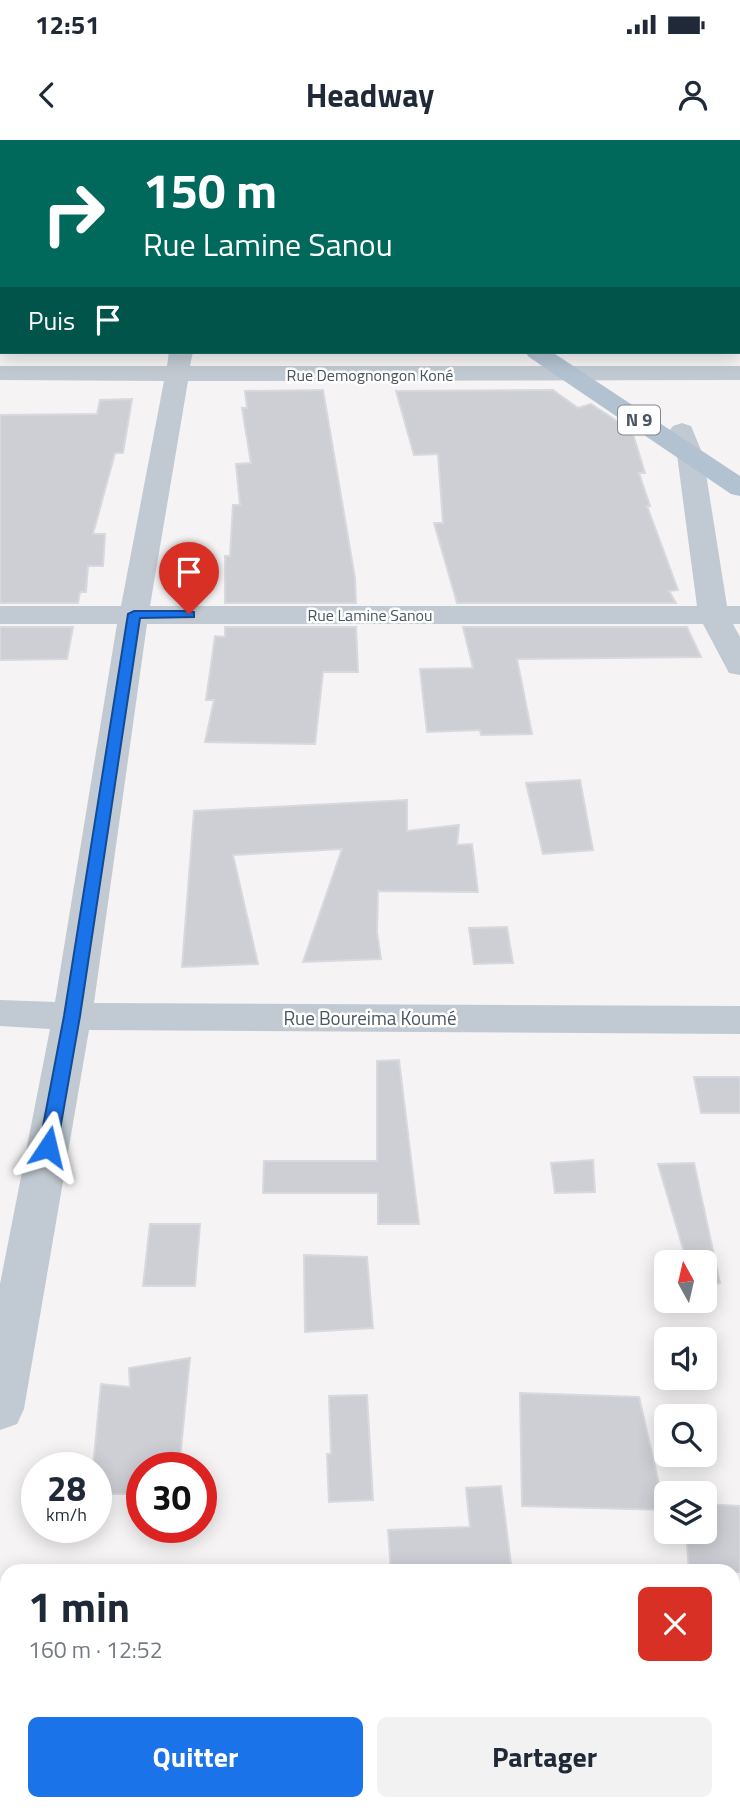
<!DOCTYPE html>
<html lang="fr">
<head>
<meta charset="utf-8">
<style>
	:root { --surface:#fff; --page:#f2f2f3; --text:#1f2937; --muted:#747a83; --accent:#1a73e8 }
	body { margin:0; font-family:"Titillium Web",sans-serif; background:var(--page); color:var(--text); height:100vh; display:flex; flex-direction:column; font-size:26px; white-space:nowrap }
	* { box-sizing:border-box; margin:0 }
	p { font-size:23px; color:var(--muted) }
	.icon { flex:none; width:38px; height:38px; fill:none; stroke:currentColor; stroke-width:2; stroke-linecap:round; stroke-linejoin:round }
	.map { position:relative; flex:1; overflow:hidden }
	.details { position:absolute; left:0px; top:1424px; width:740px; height:247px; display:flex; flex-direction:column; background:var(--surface); border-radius:21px 21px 0 0; box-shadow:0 4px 18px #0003 }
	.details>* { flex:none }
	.guide { position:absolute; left:0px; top:0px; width:740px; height:214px; box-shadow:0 4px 18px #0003; background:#00695c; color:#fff; overflow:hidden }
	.needle { width:46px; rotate:352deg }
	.fabs { position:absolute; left:654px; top:1110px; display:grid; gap:14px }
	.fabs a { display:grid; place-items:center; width:63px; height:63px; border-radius:10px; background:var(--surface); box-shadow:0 4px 18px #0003; font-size:35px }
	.speed { position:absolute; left:21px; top:1312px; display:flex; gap:14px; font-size:35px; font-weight:700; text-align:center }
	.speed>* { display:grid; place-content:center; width:91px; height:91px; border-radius:50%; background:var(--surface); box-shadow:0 4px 18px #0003; line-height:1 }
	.speed small { font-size:18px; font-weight:400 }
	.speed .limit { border:10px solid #d22; background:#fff; color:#111 }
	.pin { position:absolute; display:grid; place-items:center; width:60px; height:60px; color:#fff; margin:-72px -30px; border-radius:50% 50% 50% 0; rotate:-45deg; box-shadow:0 0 7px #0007 }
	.pin .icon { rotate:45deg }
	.me { position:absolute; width:77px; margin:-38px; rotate:10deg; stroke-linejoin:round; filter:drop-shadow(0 0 5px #0008) }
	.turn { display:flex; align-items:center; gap:24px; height:147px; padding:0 28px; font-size:32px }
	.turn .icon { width:91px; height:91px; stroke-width:2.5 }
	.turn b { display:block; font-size:49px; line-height:60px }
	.then { display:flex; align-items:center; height:66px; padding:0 28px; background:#0003; gap:14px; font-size:26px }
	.round { display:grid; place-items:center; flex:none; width:74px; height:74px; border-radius:10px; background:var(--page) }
	.overview { display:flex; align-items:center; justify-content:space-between; height:119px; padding:0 28px }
	h1 { font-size:42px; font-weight:700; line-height:52px }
	.primary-button { display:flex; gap:14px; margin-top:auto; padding:14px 28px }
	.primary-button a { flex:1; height:80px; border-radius:10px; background:var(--accent); color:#fff; font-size:28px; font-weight:700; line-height:80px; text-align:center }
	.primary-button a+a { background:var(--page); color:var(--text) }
	.status { display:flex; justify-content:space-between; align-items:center; height:49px; padding:0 35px; background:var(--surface); direction:ltr }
	.status svg { height:19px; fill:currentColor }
	header { display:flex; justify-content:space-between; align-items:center; height:91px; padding:0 28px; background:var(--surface); font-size:32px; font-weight:700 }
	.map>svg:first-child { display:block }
	.building { fill:#cdcfd5; stroke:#d7d9de; stroke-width:2 }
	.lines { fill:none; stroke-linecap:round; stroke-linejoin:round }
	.street { fill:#c1cad2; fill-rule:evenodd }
	.primary { fill:#b3c2d1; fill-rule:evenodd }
	.route { fill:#1a73e8; stroke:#114b97; stroke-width:2 }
	.labels { text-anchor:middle; stroke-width:5; stroke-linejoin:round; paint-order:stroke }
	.far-street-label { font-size:16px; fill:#4a5661; stroke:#fff }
	.shield { fill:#fff; stroke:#808990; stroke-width:2 }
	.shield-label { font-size:18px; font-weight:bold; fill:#4a5661 }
	.street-label { font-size:19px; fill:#4a5661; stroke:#fff }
</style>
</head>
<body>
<div class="status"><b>12:51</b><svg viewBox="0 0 49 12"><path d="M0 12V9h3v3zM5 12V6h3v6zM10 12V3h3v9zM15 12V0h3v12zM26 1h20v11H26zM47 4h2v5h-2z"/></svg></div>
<header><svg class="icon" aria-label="back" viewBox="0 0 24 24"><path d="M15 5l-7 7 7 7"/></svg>Headway<svg class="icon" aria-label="person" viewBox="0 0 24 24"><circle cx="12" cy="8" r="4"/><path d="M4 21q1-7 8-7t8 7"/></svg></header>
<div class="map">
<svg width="740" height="1671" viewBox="0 0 740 1671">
	<rect width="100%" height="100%" fill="#f5f3f3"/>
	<!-- building -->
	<g class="building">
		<polygon points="323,250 355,438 356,463 225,463 225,416 230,416 233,365 240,365 236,324 251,323 242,268 247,268 245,251"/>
		<polygon points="553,250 578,268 591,264 632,291 645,333 639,333 650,366 647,366 678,450 669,451 676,463 457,463 434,383 443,383 438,314 414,315 396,251"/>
		<polygon points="132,259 123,313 115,313 93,394 105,394 103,426 88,426 86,452 80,452 78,463 0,463 0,275 97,274 100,260"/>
		<polygon points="0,487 73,487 67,519 0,520"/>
		<polygon points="225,487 356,487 358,532 323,532 315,604 205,602 214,560 206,560 215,496 225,497"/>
		<polygon points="463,487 687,487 701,517 517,519 532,594 481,595 480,590 427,592 420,529 473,528"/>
		<polygon points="580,640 593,710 543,714 526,643"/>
		<polygon points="407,660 407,691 459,685 457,705 472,704 478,752 378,751 377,792 381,819 303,822 342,709 233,715 258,824 182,827 194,671"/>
		<polygon points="507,787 513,823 474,824 469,788"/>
		<polygon points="399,920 419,1084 378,1084 378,1053 263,1053 264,1021 377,1021 377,921"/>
		<polygon points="694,937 740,937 740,973 701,973"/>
		<polygon points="593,1020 595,1052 555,1053 551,1023"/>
		<polygon points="694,1023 720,1143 705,1147 705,1122 687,1122 658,1024"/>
		<polygon points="150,1084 200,1084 195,1146 143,1146"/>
		<polygon points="304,1115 367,1117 373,1188 305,1192"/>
		<polygon points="190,1218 179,1328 142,1328 142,1354 96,1354 96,1328 93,1328 101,1244 130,1247 129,1228"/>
		<polygon points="520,1253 639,1257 665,1370 522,1366"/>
		<polygon points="367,1255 373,1360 329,1362 327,1314 331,1314 329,1256"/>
		<polygon points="501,1346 512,1432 391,1432 388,1390 470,1387 466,1348"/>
		<polygon points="705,1364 740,1366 740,1432 689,1432 686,1391 705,1391"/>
	</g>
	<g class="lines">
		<!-- street -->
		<g class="street">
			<rect x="197" y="0" width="18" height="2"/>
			<rect x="582" y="0" width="18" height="2"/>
			<rect x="0" y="60" width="2" height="12"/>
			<rect x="738" y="60" width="2" height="12"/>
			<polygon points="169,212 193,212 190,226 740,226 740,240 188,241 150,466 697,466 677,315 669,291 673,286 682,283 691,286 703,315 727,466 740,466 740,484 733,484 740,497 740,535 729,533 703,484 147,484 94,863 740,866 740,894 89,890 24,1269 17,1284 0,1290 0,1144 50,889 0,886 0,860 55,862 117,484 0,484 0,466 121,466 164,241 0,240 0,226 167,226"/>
		</g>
		<!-- primary -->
		<g class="primary">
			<polygon points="231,0 251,0 252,2 232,2"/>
			<polygon points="525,212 552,212 740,336 740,356 731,354 529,217"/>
		</g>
	</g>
	<!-- route -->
	<polygon class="route" points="189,471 194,472 194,477 140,478 80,876 57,1007 54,1012 42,1012 39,1007 64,876 128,474 134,471"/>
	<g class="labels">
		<!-- far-street labels -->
		<g class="far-street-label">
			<text x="370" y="241">Rue Demognongon Koné</text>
			<text x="370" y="481">Rue Lamine Sanou</text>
		</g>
		<!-- shield labels -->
		<rect class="shield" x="618" y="265.5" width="42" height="29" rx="5"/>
		<g class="shield-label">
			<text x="639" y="286">N 9</text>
		</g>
		<!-- street labels -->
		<g class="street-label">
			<text x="370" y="885">Rue Boureima Koumé</text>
		</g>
	</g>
</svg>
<div class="fabs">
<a><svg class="needle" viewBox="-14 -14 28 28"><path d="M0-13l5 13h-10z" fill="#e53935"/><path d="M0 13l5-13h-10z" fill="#747a83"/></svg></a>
<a><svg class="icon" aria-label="sound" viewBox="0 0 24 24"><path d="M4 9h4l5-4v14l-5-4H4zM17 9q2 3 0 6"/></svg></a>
<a><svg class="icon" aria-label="search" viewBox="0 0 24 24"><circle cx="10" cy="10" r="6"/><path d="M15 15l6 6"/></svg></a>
<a><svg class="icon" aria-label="layers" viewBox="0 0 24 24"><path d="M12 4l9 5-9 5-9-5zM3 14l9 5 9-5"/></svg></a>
</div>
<div class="speed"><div>28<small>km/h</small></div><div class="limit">30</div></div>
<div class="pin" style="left:189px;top:474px;background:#d93025"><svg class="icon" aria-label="arrive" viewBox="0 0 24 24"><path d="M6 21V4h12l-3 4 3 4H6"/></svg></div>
<svg class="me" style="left:48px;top:1007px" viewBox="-20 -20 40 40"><path d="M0-17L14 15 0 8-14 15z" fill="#1a73e8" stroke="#fff" stroke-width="4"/></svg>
<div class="guide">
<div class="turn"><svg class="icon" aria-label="right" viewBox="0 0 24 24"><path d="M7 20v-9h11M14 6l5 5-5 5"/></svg><div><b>150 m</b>Rue Lamine Sanou</div></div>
<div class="then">Puis<svg class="icon" aria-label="arrive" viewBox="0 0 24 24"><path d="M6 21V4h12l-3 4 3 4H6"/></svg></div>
</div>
<section class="details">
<div class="overview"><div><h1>1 min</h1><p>160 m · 12:52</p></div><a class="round" style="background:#d93025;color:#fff"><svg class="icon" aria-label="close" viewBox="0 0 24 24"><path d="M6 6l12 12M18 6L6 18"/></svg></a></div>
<div class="primary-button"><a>Quitter</a><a>Partager</a></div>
</section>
</div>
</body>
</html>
